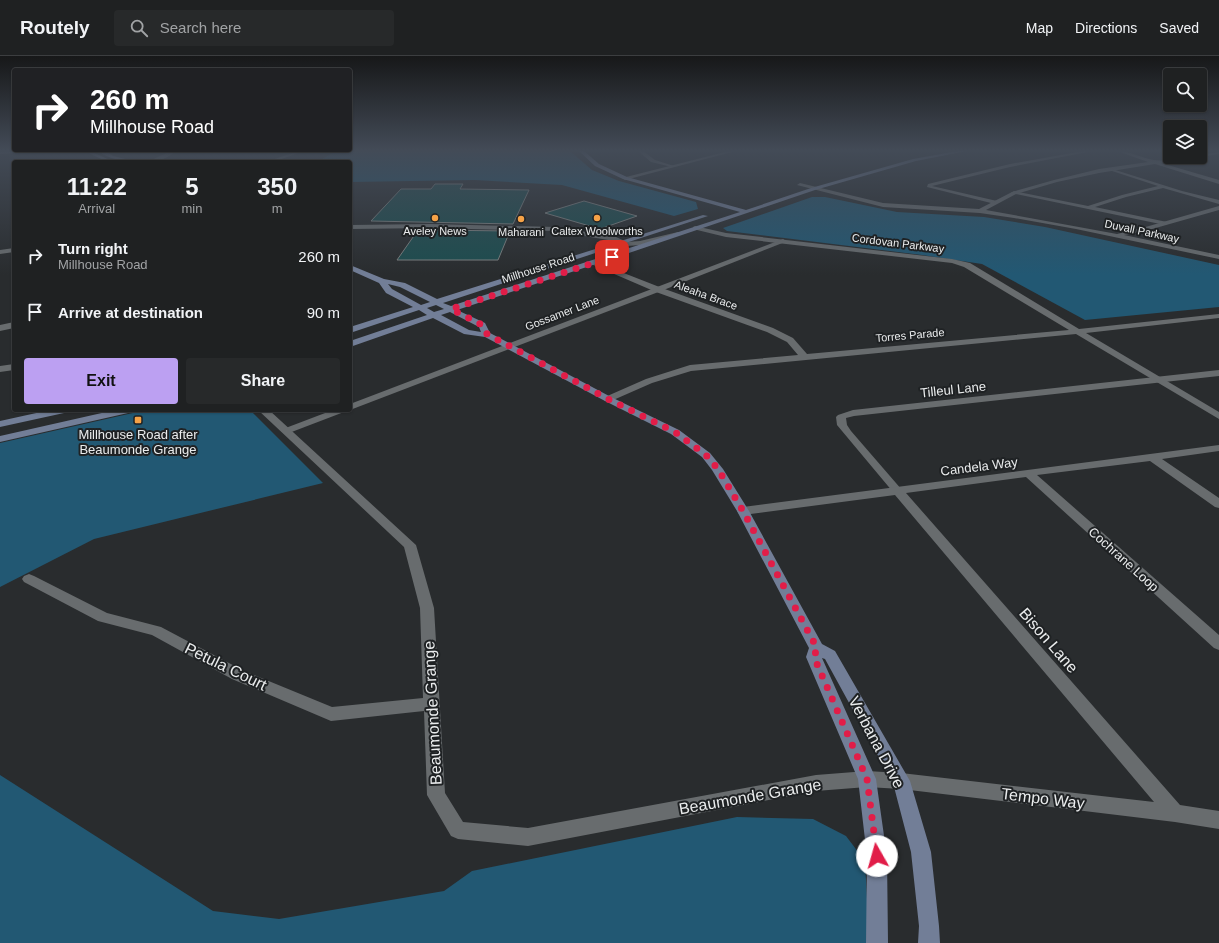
<!DOCTYPE html>
<html lang="en">
<head>
<meta charset="utf-8">
<style>
	:root { --surface:#1f2122; --page:#27292a; --text:#f1f3f6; --muted:#a1a3a5; --line:#3c3e40; --accent:#bca0f2 }
	body { margin:0; font-family:Arial,sans-serif; background:var(--page); color:var(--text); height:100vh; display:flex; flex-direction:column; font-size:15px; white-space:nowrap }
	* { box-sizing:border-box; margin:0 }
	p { font-size:13px; color:var(--muted) }
	.icon { flex:none; width:22px; height:22px; fill:none; stroke:currentColor; stroke-width:2; stroke-linecap:round; stroke-linejoin:round }
	.map { position:relative; flex:1; overflow:hidden }
	.panel { position:absolute; left:12px; top:104px; width:340px; height:252px; display:flex; flex-direction:column; background:var(--surface); border-radius:4px; box-shadow:0 1px 3px #0004,0 0 0 1px var(--line) }
	.panel>* { flex:none }
	.banner { position:absolute; left:12px; top:12px; width:340px; height:84px; border-radius:4px; box-shadow:0 1px 3px #0004,0 0 0 1px var(--line); background:#202124; color:#fff; overflow:hidden }
	.fabs { position:absolute; left:1163px; top:12px; display:grid; gap:8px }
	.fabs a { display:grid; place-items:center; width:44px; height:44px; border-radius:4px; background:var(--surface); box-shadow:0 1px 3px #0004,0 0 0 1px var(--line); font-size:20px }
	.pin { position:absolute; display:grid; place-items:center; width:34px; height:34px; color:#fff; margin:-17px; border-radius:8px; box-shadow:0 2px 6px #0006 }
	.me { position:absolute; width:44px; margin:-22px; rotate:353deg; stroke-linejoin:round; filter:drop-shadow(0 0 3px #0008) }
	.turn { display:flex; align-items:center; gap:14px; height:84px; padding:0 12px; font-size:18px }
	.turn .icon { width:52px; height:52px; stroke-width:2.5 }
	.turn b { display:block; font-size:28px; line-height:34px }
	.eta { display:flex; justify-content:space-evenly; align-items:center; height:68px; text-align:center }
	.eta b { font-size:24px; font-weight:700; line-height:28px }
	.button { display:flex; gap:8px; margin-top:auto; padding:8px 12px }
	.button a { flex:1; height:46px; border-radius:4px; background:var(--accent); color:#111; font-size:16px; font-weight:700; line-height:46px; text-align:center }
	.button a+a { background:var(--page); color:var(--text) }
	ul { padding:0; list-style:none }
	li { display:flex; align-items:center; gap:12px; height:56px; padding:0 12px }
	li div { flex:1 }
	li b { display:block; font-size:15px }
	li em { font-style:normal }
	header { display:flex; align-items:center; gap:24px; box-sizing:border-box; height:56px; padding:0 20px; background:var(--surface); border-bottom:1px solid var(--line) }
	header strong { font-size:19px }
	nav { display:flex; gap:22px; margin-inline-start:auto; font-size:14px }
	.search { width:280px; height:36px; background:var(--page); display:flex; align-items:center; gap:10px; box-sizing:border-box; padding:0 14px; border-radius:4px; color:var(--muted); font-size:15px }
	.map>svg:first-child { display:block }
	.green { fill:#225873 }
	.building { fill:#1c4c4e; stroke:#7c8080 }
	.lines { fill:none; stroke-linecap:round; stroke-linejoin:round }
	.lane { fill:#686c6e; fill-rule:evenodd }
	.street { fill:#686c6e; fill-rule:evenodd }
	.secondary { fill:#727e97; fill-rule:evenodd }
	.route { stroke:#e11d48; stroke-width:7; stroke-dasharray:0 12.6 }
	.poi-dot { fill:#f6a247; stroke:#1f2224; stroke-width:1.5 }
	.labels { text-anchor:middle; stroke-width:4; stroke-linejoin:round; paint-order:stroke }
	.far-poi-label { font-size:11px; fill:#eaeced; stroke:#1f2224 }
	.far-street-label { font-size:11px; fill:#eaeced; stroke:#1f2224 }
	.street-label { font-size:13px; fill:#eaeced; stroke:#1f2224 }
	.poi-label { font-size:13px; fill:#eaeced; stroke:#1f2224 }
	.near-street-label { font-size:16px; fill:#eaeced; stroke:#1f2224 }
</style>
</head>
<body>
<header>
<strong>Routely</strong>
<div class="search"><svg class="icon" aria-label="search" viewBox="0 0 24 24"><circle cx="10" cy="10" r="6"/><path d="M15 15l6 6"/></svg>Search here</div>
<nav><a>Map</a><a>Directions</a><a>Saved</a></nav>
</header>
<div class="map">
<svg width="1219" height="887" viewBox="0 0 1219 887">
	<rect width="100%" height="100%" fill="#292c2e"/>
	<!-- green -->
	<g class="green">
		<polygon points="336,95 570,95 592,114 619,125 696,146 698,153 674,160 562,129 475,124 350,126 350,106 317,106"/>
		<polygon points="812,141 825,141 897,156 984,161 1045,171 1219,209 1219,251 1085,264 982,208 922,199 727,175 723,172"/>
		<polygon points="146,354 250,354 323,427 94,483 0,531 0,387"/>
		<polygon points="0,719 213,855 279,863 444,835 472,815 737,761 813,763 846,780 865,805 868,862 866,887 0,887"/>
	</g>
	<!-- building -->
	<g class="building">
		<polygon points="435,128 463,128 460,133 529,134 513,168 371,165 401,133 431,133"/>
		<polygon points="584,145 637,160 600,173 545,157"/>
		<polygon points="418,174 431,174 510,175 498,204 397,204"/>
	</g>
	<g class="lines">
		<!-- lane -->
		<g class="lane">
			<polygon points="638,95 643,95 655,104 674,110 672,111 651,106"/>
			<polygon points="1083,95 1093,95 1010,111 932,130 997,145 998,146 995,148 927,131 928,128 1010,108"/>
			<polygon points="1109,112 1182,135 1219,144 1219,148 1163,132 1126,141 1095,151 1167,166 1167,168 1165,169 1011,137 1014,135 1088,150 1122,139 1158,130 1109,114"/>
			<polygon points="431,168 555,171 616,181 627,186 640,185 678,176 681,178 640,189 627,190 625,195 612,203 609,201 620,193 621,189 615,188 614,187 616,185 614,185 555,175 431,172 350,173 350,169"/>
			<polygon points="783,183 786,185 785,186 661,235 350,354 350,348"/>
			<polygon points="1219,314 1219,320 854,360 846,362 847,369 851,375 902,434 897,437 893,436 837,369 836,361 838,359 853,354"/>
			<polygon points="333,354 346,354 344,356 289,377 286,378 281,375 283,373"/>
		</g>
		<!-- street -->
		<g class="street">
			<polygon points="39,95 37,96 0,98 0,96"/>
			<path d="M171,95H176C168,102 158,106 147,106Z"/>
			<polygon points="298,95 304,95 273,106 266,106"/>
			<polygon points="729,95 736,95 625,124 622,122"/>
			<path d="M1117,95C1130,95 1141,102 1154,104C1164,106 1179,101 1189,101L1161,107L1219,124V128L1155,108L1099,117L1057,126L1016,138L986,154L1117,178L1142,172L1219,150V154L1145,175L1124,179L1219,199V203L1076,173L1014,162L980,157L883,151L797,129L800,127L883,147L979,153L1012,136L1054,124L1099,113L1148,106Z"/>
			<polygon points="1219,96 1219,98 1200,101 1198,101 1200,101 1200,99"/>
			<polygon points="695,170 726,177 952,203 970,207 1079,273 1219,258 1219,262 1086,277 1219,356 1219,363 1076,278 691,315 652,327 611,345 605,345 603,343 605,341 646,323 690,309 798,299 787,286 767,276 656,236 591,208 589,207 593,205 662,232 773,272 793,282 807,298 1069,274 964,211 952,207 726,181 693,173 693,171"/>
			<polygon points="14,192 14,196 0,198 0,194"/>
			<polygon points="14,266 14,272 0,275 0,269"/>
			<polygon points="14,308 14,314 0,316 0,310"/>
			<polygon points="258,354 269,354 416,489 434,552 445,737 463,766 528,772 816,719 867,715 901,717 1154,746 895,439 743,459 739,458 737,455 739,452 743,451 1219,389 1219,395 1162,403 1219,442 1219,452 1215,451 1150,405 1037,419 1219,579 1219,594 1214,592 1026,421 906,437 1180,749 1219,755 1219,773 1175,766 901,733 867,731 816,735 528,790 458,783 451,780 427,739 424,655 331,665 232,623 152,579 98,565 24,526 22,523 24,520 29,518 34,520 107,557 161,571 244,615 332,651 423,642 420,552 404,491"/>
		</g>
		<!-- secondary -->
		<g class="secondary">
			<polygon points="84,95 90,95 112,105 108,106"/>
			<path d="M102,95H106L113,100L138,106C126,106 114,104 102,98Z"/>
			<path d="M579,95H584L599,108L627,121L746,154L811,132L913,103L958,95H967L916,105L815,134L620,200L457,254L485,267L490,277L611,341L679,374L710,397L723,413L749,455L822,588L835,595L910,725L931,796L939,870L940,887H918L919,870L911,796L893,727L825,603L822,602L876,723L887,801L888,887H866L867,801L858,723L806,601L809,592L737,455L712,414L702,401L671,378L605,345L485,281L464,278L433,262L350,291V285L427,259L419,254L350,277V271L413,251L386,237L379,227L350,214V209L384,223L405,227L437,243L703,159L708,160L443,247L451,250L740,156L623,123L595,110ZM388,228L400,231L430,246L421,249L392,233ZM436,249L444,253L434,256L427,252ZM450,256L479,271L481,276L469,274L441,259Z"/>
			<polygon points="50,354 69,354 64,357 0,371 0,365"/>
			<polygon points="115,354 133,354 128,357 0,386 0,380"/>
		</g>
	</g>
	<!-- sky -->
	<linearGradient id="sky" x2="0" y2="1"><stop stop-color="#171819"/><stop offset="0.43" stop-color="#434b57"/><stop offset="1" stop-color="#434b57" stop-opacity="0"/></linearGradient>
	<rect width="1219" height="219" fill="url(#sky)"/>
	<g class="lines">
		<!-- route -->
		<polyline class="route" points="612,201 451,253 482,269 487,278 608,343 675,376 706,399 718,413 743,455 817,592 814,601 867,723 877,800"/>
	</g>
	<!-- markers -->
	<g class="poi-dot">
		<circle cx="435" cy="162" r="4"/>
		<circle cx="597" cy="162" r="4"/>
		<circle cx="521" cy="163" r="4"/>
		<rect x="134" y="360" width="8" height="8" rx="2"/>
	</g>
	<g class="labels">
		<!-- far-poi labels -->
		<g class="far-poi-label">
			<text x="435" y="179">Aveley News</text>
			<text x="597" y="179">Caltex Woolworths</text>
			<text x="521" y="180">Maharani</text>
		</g>
		<!-- far-street labels -->
		<g class="far-street-label">
			<text transform="translate(1142 175) rotate(12)" y="4">Duvall Parkway</text>
			<text transform="translate(898 187) rotate(7)" y="4">Cordovan Parkway</text>
			<text transform="translate(538 212) rotate(-18)" y="4">Millhouse Road</text>
			<text transform="translate(706 239) rotate(20)" y="4">Aleaha Brace</text>
			<text transform="translate(562 257) rotate(-21)" y="4">Gossamer Lane</text>
			<text transform="translate(910 279) rotate(-5)" y="4">Torres Parade</text>
		</g>
		<!-- street labels -->
		<g class="street-label">
			<text transform="translate(953 333) rotate(-6)" y="5">Tilleul Lane</text>
			<text transform="translate(979 410) rotate(-7)" y="5">Candela Way</text>
			<text transform="translate(1124 503) rotate(42)" y="5">Cochrane Loop</text>
		</g>
		<!-- poi labels -->
		<g class="poi-label">
			<text x="138" y="383">Millhouse Road after<tspan x="138" dy="15">Beaumonde Grange</tspan></text>
		</g>
		<!-- near-street labels -->
		<g class="near-street-label">
			<text transform="translate(1049 584) rotate(49)" y="6">Bison Lane</text>
			<text transform="translate(226 610) rotate(26)" y="6">Petula Court</text>
			<text transform="translate(432 657) rotate(-93)" y="6">Beaumonde Grange</text>
			<text transform="translate(877 686) rotate(62)" y="6">Verbana Drive</text>
			<text transform="translate(750 740) rotate(-10)" y="6">Beaumonde Grange</text>
			<text transform="translate(1043 742) rotate(7)" y="6">Tempo Way</text>
		</g>
	</g>
</svg>
<div class="fabs">
<a><svg class="icon" aria-label="search" viewBox="0 0 24 24"><circle cx="10" cy="10" r="6"/><path d="M15 15l6 6"/></svg></a>
<a><svg class="icon" aria-label="layers" viewBox="0 0 24 24"><path d="M12 4l9 5-9 5-9-5zM3 14l9 5 9-5"/></svg></a>
</div>
<div class="pin" style="left:612px;top:201px;background:#d93025"><svg class="icon" aria-label="arrive" viewBox="0 0 24 24"><path d="M6 21V4h12l-3 4 3 4H6"/></svg></div>
<svg class="me" style="left:877px;top:800px" viewBox="-20 -20 40 40"><circle r="19" fill="#fff"/><path d="M0-13L10 11 0 6-10 11z" fill="#e11d48"/></svg>
<div class="banner">
<div class="turn"><svg class="icon" aria-label="right" viewBox="0 0 24 24"><path d="M7 20v-9h11M14 6l5 5-5 5"/></svg><div><b>260 m</b>Millhouse Road</div></div>
</div>
<section class="panel">
<div class="eta">
<div><b>11:22</b><p>Arrival</p></div>
<div><b>5</b><p>min</p></div>
<div><b>350</b><p>m</p></div>
</div>
<ul>
<li><svg class="icon" aria-label="right" viewBox="0 0 24 24"><path d="M7 20v-9h11M14 6l5 5-5 5"/></svg><div><b>Turn right</b><p>Millhouse Road</p></div><em>260 m</em></li>
<li><svg class="icon" aria-label="arrive" viewBox="0 0 24 24"><path d="M6 21V4h12l-3 4 3 4H6"/></svg><div><b>Arrive at destination</b></div><em>90 m</em></li>
</ul>
<div class="button"><a>Exit</a><a>Share</a></div>
</section>
</div>
</body>
</html>
